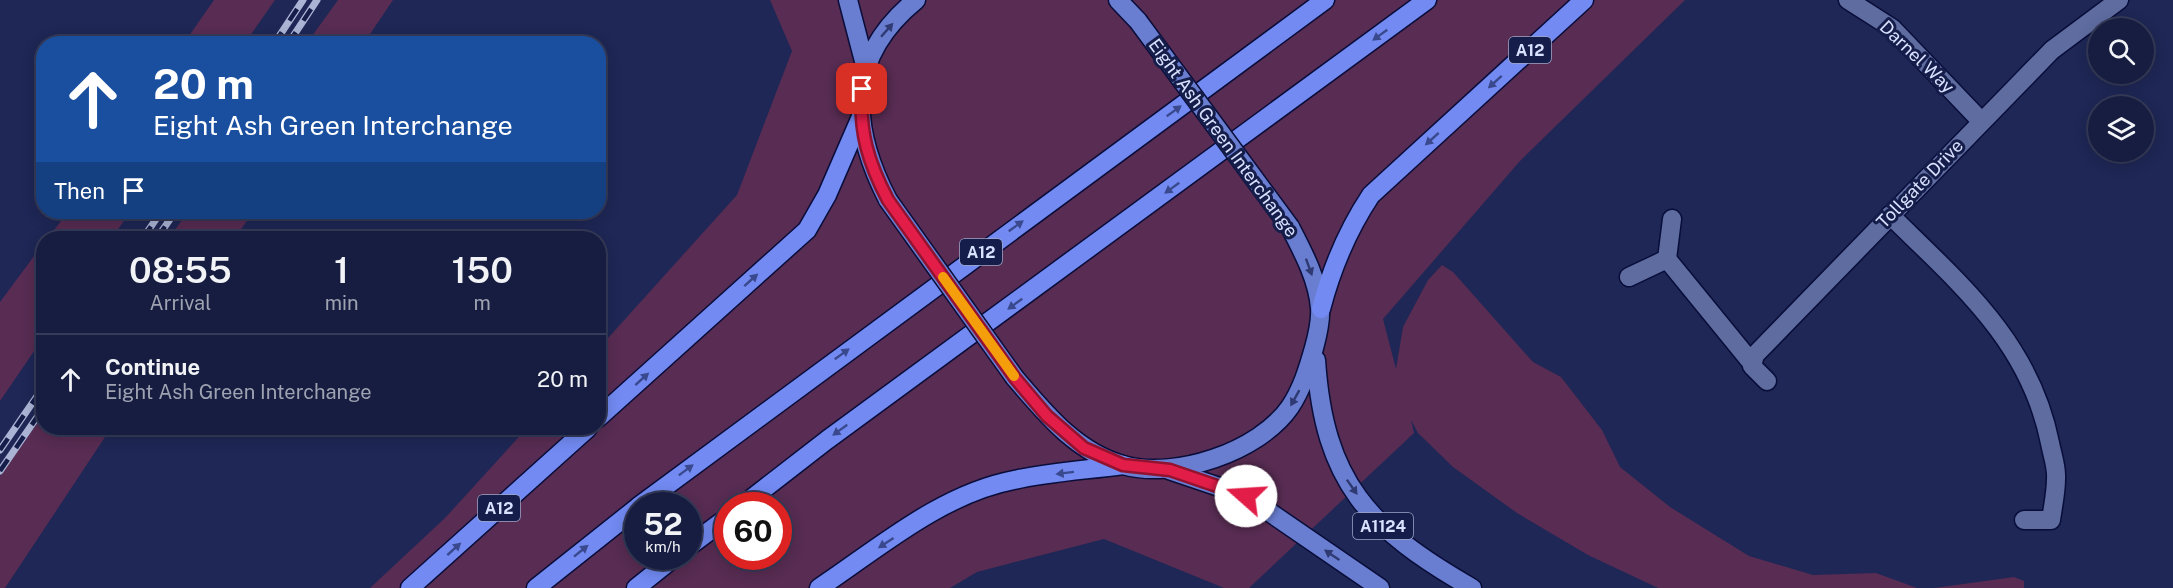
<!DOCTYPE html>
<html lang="en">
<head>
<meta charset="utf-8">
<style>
	:root { --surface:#161d40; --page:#232a4b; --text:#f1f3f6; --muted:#9ea2b1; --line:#353b59 }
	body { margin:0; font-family:"Public Sans",sans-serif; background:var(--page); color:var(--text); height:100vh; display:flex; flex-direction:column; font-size:22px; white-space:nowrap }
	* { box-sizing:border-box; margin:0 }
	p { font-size:20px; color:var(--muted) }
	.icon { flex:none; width:33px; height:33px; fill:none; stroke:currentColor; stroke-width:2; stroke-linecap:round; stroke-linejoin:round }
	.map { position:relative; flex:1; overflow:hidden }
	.drawer { position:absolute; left:36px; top:231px; width:570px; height:204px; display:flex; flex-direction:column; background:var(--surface); border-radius:24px; box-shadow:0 3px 15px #0003,0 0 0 2px var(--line) }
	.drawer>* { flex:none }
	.guide { position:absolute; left:36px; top:36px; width:570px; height:183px; border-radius:24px; box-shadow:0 3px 15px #0003,0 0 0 2px var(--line); background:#1a4fa0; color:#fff; overflow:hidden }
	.tools { position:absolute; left:2088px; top:18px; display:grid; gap:12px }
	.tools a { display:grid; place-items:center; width:66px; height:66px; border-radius:50%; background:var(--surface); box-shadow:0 3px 15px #0003,0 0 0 2px var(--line); font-size:30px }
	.speed { position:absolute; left:624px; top:492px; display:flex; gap:12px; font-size:30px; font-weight:700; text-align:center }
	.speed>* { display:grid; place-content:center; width:78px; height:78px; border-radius:50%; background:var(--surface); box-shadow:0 3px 15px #0003,0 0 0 2px var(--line); line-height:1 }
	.speed small { font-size:15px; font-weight:400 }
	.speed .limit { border:9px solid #d22; background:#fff; color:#111 }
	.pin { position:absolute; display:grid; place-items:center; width:51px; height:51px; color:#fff; margin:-26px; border-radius:12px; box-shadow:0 3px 9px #0006 }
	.me { position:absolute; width:66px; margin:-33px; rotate:289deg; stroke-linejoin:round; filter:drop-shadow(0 0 4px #0008) }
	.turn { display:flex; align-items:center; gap:21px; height:126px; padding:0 18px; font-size:27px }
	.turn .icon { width:78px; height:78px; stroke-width:2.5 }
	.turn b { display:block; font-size:42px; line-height:51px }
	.then { display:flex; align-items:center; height:57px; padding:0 18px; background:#0003; gap:12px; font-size:22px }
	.eta { display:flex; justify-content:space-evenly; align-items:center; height:102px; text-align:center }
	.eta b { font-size:36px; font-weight:600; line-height:42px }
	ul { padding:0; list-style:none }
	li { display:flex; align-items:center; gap:18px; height:90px; padding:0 18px; border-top:2px solid var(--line) }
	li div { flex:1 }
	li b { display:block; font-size:22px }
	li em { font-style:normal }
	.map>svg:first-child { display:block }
	.green { fill:#582c53; fill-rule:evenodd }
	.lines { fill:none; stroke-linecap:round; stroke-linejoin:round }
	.street-casing { stroke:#090d39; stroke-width:21 }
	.primary-casing { stroke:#090d39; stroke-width:21 }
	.highway-casing { stroke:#090d39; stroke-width:21 }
	.street { stroke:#5e6ca0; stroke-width:18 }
	.primary { stroke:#6a7ed1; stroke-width:18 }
	.highway { stroke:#728af2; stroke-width:18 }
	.rail-casing { stroke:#abb4d5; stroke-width:7 }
	.rail { stroke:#151d4a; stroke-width:4.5; stroke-dasharray:14; stroke-linecap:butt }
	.primary-bridge-casing { stroke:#090d39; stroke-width:21; stroke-linecap:butt }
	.primary-bridge { stroke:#6a7ed1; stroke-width:18 }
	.oneway { fill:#2f3a72 }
	.oneway2 { fill:#3a498d }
	.route-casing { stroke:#92132f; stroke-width:15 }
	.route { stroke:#e11d48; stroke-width:10 }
	.slow { stroke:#f59e0b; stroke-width:10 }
	.labels { text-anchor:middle; stroke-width:6; stroke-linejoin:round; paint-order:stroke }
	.shield { fill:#151d4a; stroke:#9ea6c8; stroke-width:1.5 }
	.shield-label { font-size:16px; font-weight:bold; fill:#d8e1fe }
	.street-label { font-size:18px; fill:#d8e1fe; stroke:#151d4a }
</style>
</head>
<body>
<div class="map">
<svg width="2173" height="588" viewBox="0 0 2173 588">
	<rect width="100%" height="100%" fill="#1e2755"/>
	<!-- green -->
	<g class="green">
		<polygon points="214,0 275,0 245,43 184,43"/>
		<polygon points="338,0 393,0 364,43 307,43"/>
		<path d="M770,0H1685L1520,161L1383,319L1396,369L1403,327L1428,280L1442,265L1453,272L1533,362L1561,377L1602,430L1620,467L1670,507L1749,556L1813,575L1876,573L1917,588H1658L1588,555L1517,513L1453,467L1418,433L1411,420L1414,433L1249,588H1224L1104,539L977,572L950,588H370L445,518L527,428H598L599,348L737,195L792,51ZM638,506H688V556H638ZM728,506H778V556H728Z"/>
		<polygon points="68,212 130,212 112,238 48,238"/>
		<polygon points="188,212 253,212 235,238 169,238"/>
		<polygon points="43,244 43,338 0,401 0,302"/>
		<polygon points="43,415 44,428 111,428 5,588 0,588 0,476"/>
		<polygon points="2014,577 2024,581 2024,588 1934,588"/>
	</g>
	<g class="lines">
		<!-- street casing -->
		<g class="street-casing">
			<g id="street">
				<polyline points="1848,0 1892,28 1981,121"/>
				<path d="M1890,215C1960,284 2030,342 2050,443C2052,454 2057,467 2056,479C2056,492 2053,506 2051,520H2024"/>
				<polyline points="1667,259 1672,219"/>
				<polyline points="1629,277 1667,259 1751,362"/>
				<polyline points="1767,381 1752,366 1755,355 2052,50 2119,0"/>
			</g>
		</g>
		<!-- primary casing -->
		<g class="primary-casing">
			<g id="primary">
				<polyline points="848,0 865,65"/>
				<polyline points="1118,0 1138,21"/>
				<path d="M888,200C849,125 846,57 916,0"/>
				<path d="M1316,360C1324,482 1369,529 1472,588"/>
				<path d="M1015,378C1045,413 1076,452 1123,465C1174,480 1259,452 1290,407C1302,389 1308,369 1314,348C1317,337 1321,320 1320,308C1318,280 1303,252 1290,227"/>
				<polyline points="1169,470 1246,496 1380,588"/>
			</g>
		</g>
		<!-- highway casing -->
		<g class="highway-casing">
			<g id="highway">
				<path d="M1321,309C1332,267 1347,231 1371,195L1584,0"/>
				<polyline points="598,418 807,230 827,195 860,119"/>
				<polyline points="639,506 1325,0"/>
				<polyline points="742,506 827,440 1427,0"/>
				<polyline points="688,547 728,517"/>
				<polyline points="410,588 588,428"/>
				<polyline points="536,588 638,507"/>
				<polyline points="636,588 676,556"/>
				<path d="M819,588C879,548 941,494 1014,480C1049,472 1087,470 1123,465"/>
			</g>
		</g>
		<!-- street -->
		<use href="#street" class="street"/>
		<!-- primary -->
		<use href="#primary" class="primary"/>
		<!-- highway -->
		<use href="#highway" class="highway"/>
		<!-- rail casing -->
		<g class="rail-casing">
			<g id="rail">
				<polyline points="274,44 303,0"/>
				<polyline points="288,44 317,0"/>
				<polyline points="143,238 161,212"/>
				<polyline points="157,238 175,212"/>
				<polyline points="0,450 44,386"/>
				<polyline points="0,471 44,407"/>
			</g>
		</g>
		<!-- rail -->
		<use href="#rail" class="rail"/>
		<!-- primary-bridge casing -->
		<g class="primary-bridge-casing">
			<g id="primary-bridge">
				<polyline points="1138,21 1290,227"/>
				<polyline points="888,200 1015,378"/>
			</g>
		</g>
		<!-- primary-bridge -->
		<use href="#primary-bridge" class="primary-bridge"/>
	</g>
	<!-- one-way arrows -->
	<defs><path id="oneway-solid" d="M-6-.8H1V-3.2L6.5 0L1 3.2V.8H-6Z" transform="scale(1.5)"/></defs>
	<g class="oneway">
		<use href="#oneway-solid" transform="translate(887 30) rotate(-49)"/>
		<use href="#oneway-solid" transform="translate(1309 267) rotate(70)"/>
		<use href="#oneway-solid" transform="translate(1295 398) rotate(119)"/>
		<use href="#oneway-solid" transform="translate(1352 487) rotate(55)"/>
		<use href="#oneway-solid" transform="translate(1332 555) rotate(-146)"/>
	</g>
	<g class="oneway2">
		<use href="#oneway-solid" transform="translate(1380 35) rotate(144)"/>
		<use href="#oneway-solid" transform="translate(1495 82) rotate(138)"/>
		<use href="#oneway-solid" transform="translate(1174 111) rotate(-36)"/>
		<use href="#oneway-solid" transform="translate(1432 139) rotate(138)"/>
		<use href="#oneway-solid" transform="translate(1172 188) rotate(144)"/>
		<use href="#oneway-solid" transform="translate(1016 226) rotate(-36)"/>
		<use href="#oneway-solid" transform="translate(751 280) rotate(-42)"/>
		<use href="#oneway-solid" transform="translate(1015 304) rotate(144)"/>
		<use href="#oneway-solid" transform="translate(842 354) rotate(-36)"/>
		<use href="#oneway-solid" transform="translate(642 379) rotate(-42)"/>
		<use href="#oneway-solid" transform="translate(840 430) rotate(144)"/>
		<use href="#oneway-solid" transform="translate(686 470) rotate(-37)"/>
		<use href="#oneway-solid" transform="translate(1065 473) rotate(173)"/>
		<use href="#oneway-solid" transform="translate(886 543) rotate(147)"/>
		<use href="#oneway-solid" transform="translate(454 549) rotate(-42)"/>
		<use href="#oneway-solid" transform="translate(581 551) rotate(-39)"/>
	</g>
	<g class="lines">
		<!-- route casing -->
		<g class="route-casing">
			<path id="route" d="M862,89C859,132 868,162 888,200L1015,378L1047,416L1084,448L1123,465L1170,470L1246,496"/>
		</g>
		<!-- route -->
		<use href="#route" class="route"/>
		<!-- slow -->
		<polyline class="slow" points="943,277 1014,376"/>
	</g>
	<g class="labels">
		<!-- shield labels -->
		<g class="shield">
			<rect x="1509" y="37" width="42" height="26" rx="4.5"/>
			<rect x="960" y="239" width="42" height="26" rx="4.5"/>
			<rect x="478" y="495" width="42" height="26" rx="4.5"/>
			<rect x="1353" y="513" width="60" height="26" rx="4.5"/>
		</g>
		<g class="shield-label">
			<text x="1530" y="56">A12</text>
			<text x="981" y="258">A12</text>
			<text x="499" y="514">A12</text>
			<text x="1383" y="532">A1124</text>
		</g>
		<!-- street labels -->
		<g class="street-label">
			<text transform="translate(1917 57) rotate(44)" y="6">Darnel Way</text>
			<text transform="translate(1223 138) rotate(54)" y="6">Eight Ash Green Interchange</text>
			<text transform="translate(1920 184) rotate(-46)" y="6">Tollgate Drive</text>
		</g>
	</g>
</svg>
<div class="tools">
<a><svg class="icon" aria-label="search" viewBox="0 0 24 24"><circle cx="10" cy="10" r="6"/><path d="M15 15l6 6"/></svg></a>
<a><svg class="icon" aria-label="layers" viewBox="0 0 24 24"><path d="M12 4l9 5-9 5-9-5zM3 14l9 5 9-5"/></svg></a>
</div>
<div class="speed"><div>52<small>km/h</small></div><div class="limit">60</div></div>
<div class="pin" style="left:862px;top:89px;background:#d93025"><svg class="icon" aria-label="arrive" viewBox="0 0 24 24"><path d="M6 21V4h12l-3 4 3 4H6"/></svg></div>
<svg class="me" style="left:1246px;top:496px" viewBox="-20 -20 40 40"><circle r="19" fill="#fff"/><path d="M0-13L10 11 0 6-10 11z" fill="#e11d48"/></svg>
<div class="guide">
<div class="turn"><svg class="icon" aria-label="ahead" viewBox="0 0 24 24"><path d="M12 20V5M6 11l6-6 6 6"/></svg><div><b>20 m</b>Eight Ash Green Interchange</div></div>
<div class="then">Then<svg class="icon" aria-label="arrive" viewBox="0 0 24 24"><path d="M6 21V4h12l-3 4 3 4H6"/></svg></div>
</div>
<section class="drawer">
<div class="eta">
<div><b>08:55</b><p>Arrival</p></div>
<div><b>1</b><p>min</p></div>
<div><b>150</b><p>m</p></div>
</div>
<ul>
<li><svg class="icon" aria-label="ahead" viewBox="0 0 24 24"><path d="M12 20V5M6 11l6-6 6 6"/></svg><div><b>Continue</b><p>Eight Ash Green Interchange</p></div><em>20 m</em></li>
</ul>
</section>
</div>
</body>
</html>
